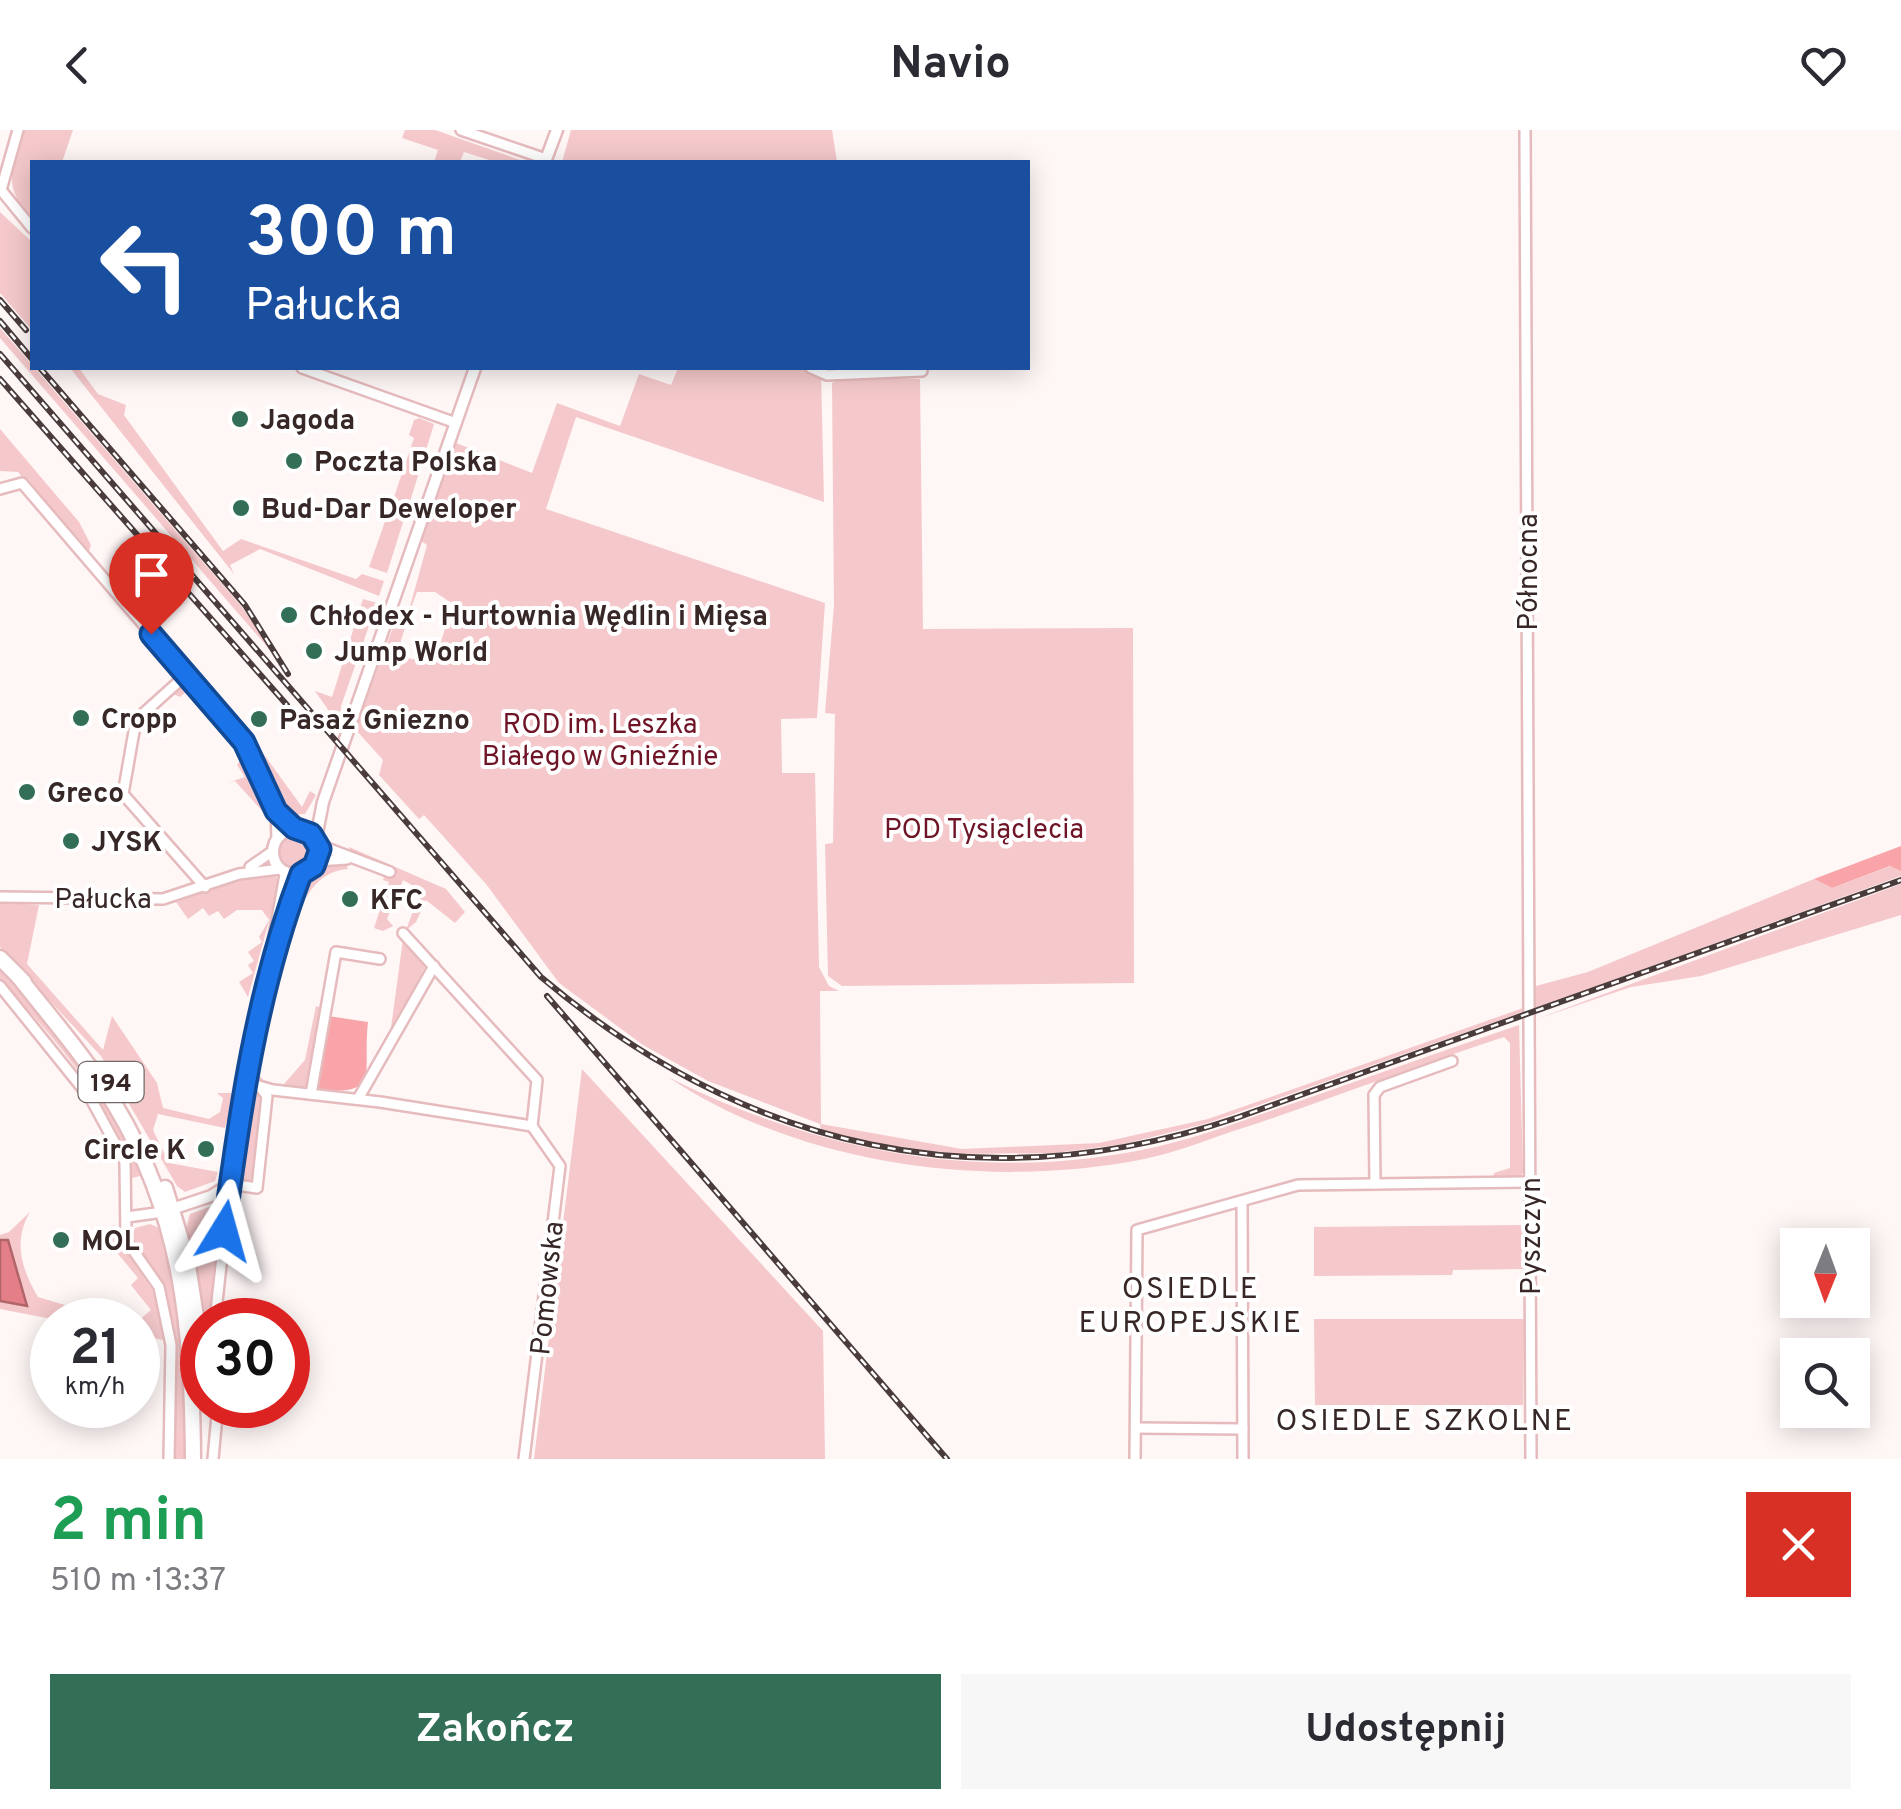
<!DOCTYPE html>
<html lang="pl">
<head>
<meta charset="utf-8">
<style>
	:root { --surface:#fff; --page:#f7f7f7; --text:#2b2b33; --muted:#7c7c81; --accent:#336e57 }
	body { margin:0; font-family:Overpass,sans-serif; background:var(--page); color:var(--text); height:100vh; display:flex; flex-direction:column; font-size:38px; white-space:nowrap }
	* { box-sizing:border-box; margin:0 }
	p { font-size:32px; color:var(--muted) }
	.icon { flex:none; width:55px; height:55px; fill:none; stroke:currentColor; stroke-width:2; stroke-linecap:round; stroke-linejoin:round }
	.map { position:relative; height:1329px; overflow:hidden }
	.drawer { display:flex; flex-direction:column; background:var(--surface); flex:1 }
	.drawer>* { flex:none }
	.banner { position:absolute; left:30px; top:30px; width:1000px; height:210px; border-radius:0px; box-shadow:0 5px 25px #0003; background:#1a4fa0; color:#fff; overflow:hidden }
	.needle { width:65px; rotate:181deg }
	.buttons { position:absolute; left:1780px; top:1098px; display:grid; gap:20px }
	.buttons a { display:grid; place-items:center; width:90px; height:90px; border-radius:0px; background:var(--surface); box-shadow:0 5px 25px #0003; font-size:50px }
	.speed { position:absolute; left:30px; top:1168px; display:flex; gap:20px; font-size:50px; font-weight:700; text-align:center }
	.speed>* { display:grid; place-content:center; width:130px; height:130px; border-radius:50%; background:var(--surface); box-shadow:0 5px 25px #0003; line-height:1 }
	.speed small { font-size:25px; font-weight:400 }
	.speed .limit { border:15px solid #d22; background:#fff; color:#111 }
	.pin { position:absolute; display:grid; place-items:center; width:85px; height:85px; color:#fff; margin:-102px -42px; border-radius:50% 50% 50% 0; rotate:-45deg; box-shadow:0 0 10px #0007 }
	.pin .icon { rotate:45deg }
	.me { position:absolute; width:110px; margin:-55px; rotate:8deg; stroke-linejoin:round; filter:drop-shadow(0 0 8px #0008) }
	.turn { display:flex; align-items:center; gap:35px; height:210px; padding:0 50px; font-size:45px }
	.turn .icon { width:130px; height:130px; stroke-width:2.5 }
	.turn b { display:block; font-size:70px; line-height:85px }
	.round { display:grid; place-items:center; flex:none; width:105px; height:105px; border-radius:0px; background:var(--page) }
	.overview { display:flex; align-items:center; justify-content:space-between; height:170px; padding:0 50px }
	h1 { font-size:60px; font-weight:700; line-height:75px; color:#1e9e55 }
	.button { display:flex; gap:20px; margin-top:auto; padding:20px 50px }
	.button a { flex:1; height:115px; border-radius:0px; background:var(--accent); color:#fff; font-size:40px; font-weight:700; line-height:115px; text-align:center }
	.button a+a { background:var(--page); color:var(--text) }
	header { display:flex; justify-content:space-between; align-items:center; height:130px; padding:0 50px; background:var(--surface); font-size:45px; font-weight:700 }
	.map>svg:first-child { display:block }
	.green { fill:#f5c9cb }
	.forest { fill:#f8a4a8 }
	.water { fill:#e47f87; stroke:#b0656a; stroke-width:2.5 }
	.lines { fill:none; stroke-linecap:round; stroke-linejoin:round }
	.minor-casing { stroke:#e6bbbd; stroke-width:14 }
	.tertiary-casing { stroke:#e6bbbd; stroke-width:15 }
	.primary-casing { stroke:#e6bbbd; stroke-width:19 }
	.minor { stroke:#fff; stroke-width:9 }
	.tertiary { stroke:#fff; stroke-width:10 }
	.primary { stroke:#fff; stroke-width:14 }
	.rail-casing { stroke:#4b3c3c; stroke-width:6 }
	.rail { stroke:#fff; stroke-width:2.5; stroke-dasharray:8; stroke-linecap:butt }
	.route-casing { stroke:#114b97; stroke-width:25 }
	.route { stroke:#1a73e8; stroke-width:18 }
	.poi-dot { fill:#336e57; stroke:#fff; stroke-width:4 }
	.labels { text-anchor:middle; stroke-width:8; stroke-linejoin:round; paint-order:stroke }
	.shield { fill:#fff; stroke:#736868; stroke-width:2.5 }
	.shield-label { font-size:25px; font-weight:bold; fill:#372727 }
	.poi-label { font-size:28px; font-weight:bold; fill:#372727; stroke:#fff; text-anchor:start }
	.street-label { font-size:28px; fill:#372727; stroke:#fff }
	.park-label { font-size:28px; fill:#6f1426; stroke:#fff }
	.neighbourhood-label { font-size:30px; letter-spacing:2.5px; fill:#372727; stroke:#fff }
</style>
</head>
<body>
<header><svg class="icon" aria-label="back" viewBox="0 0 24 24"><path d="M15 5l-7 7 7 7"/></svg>Navio<svg class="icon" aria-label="heart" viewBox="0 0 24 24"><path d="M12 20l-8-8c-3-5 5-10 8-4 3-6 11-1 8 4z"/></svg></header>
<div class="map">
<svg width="1901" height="1329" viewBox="0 0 1901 1329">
	<rect width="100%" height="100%" fill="#fff6f6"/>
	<!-- green -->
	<g class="green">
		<path d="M24,0H73L62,32H32V89C2,56 11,40 24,0Z"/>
		<polygon points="405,0 435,0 526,32 496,32 464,22 460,32 434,32 438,20 402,8"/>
		<polygon points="571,0 832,0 837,32 562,32"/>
		<polygon points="0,82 32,112 32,200 0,163"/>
		<polygon points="0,198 242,477 276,527 0,208"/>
		<polygon points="70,238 79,238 98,264 126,275 124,285 223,421 241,409 356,449 362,444 384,451 379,466 260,419 230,435 234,444"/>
		<polygon points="678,238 809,238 821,242 824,372 576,287 546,379 825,473 817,588 781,589 782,643 815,643 819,837 829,856 839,861 820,861 821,994 962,1019 1099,1013 1208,989 1526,877 1526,881 1208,993 1124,1014 1055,1023 955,1024 873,1013 821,1000 820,994 708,951 643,915 559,853 486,754 424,685 419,689 379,645 383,630 355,599 394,495 405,498 398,520 411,529 435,530 453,474 435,462 417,462 406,491 427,415 421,411 456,313 532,343 557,273 620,296 639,244 671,255"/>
		<polygon points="848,247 920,249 923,499 1133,498 1134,853 842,856 828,846 825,714 833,713 835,584 825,583 834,475 832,253"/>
		<polygon points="419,288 434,294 408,378 392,373 414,308 409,305 414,290"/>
		<polygon points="0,299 79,392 91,415 88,424 18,342 0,341"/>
		<polygon points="388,383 404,389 387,443 369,437"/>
		<polygon points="363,469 377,473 341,576 340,597 315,561 332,567"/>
		<polygon points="194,541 250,605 302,677 310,661 316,665 305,684 290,685 268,654 247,608 192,544"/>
		<polygon points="178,555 187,555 243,621 268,679 264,683 235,651 227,653 245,647 237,635 243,627 186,562 180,567 173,564"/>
		<circle cx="296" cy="722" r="18"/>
		<polygon points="349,717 446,759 465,782 455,793 426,770 416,792 406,800 421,760 403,750 387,789 393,796 383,801 374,798 389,752 383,750 386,739 351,724"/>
		<path d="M345,733L348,739C296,742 289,820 277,860L273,859L271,851L301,754L322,735Z"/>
		<polygon points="1891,736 1901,741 1901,746 1533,879 1536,856 1588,842 1814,749 1832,758"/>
		<polygon points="271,743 280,750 281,763 277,762 248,867 239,852 253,843 248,835 254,831 248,822 262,812 259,807 269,790 262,780 237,780 224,789 218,781 209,786 203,778 188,789 176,772 244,747"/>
		<polygon points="1901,754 1901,785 1701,846 1631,857 1534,890"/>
		<polygon points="0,772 39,775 27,834 103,920 112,886 157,953 163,978 209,989 220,982 223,968 217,963 231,963 234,967 225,998 158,984 153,1000 169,1033 218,1042 215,1051 185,1062 177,1056 101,926 0,817"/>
		<polygon points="403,809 425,837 390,905"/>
		<path d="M0,840C59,902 106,968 144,1045L132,1048C120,980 46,899 0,849Z"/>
		<polygon points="271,867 274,868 258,944 266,953 284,954 305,930 316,876 322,878 306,958 264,954 255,944"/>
		<path d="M1519,895L1523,1043L1520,1047L1493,1048L1494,1043L1510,1038V913L1504,907C1418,935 1333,968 1246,997C1213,1007 1179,1022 1144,1029C989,1060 801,1036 668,947C821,1024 991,1055 1160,1016C1207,1005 1252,987 1297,972C1371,946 1445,920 1519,895Z"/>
		<polygon points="582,939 823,1201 825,1329 534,1329"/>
		<polygon points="255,961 263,969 253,1051 242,1049 238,1041 249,964"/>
		<polygon points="209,1077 217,1090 210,1190 205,1190 186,1099 190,1084"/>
		<path d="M30,1082C13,1111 21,1138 38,1167L78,1179L77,1185L103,1190H57L0,1179V1105L9,1102Z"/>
		<polygon points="150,1094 162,1099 185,1204 184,1329 174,1329 176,1215 168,1171 131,1110 135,1098"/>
		<polygon points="113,1095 121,1099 124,1118 161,1173 163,1210 138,1205 138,1191 151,1180 131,1155 138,1148 114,1119 108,1121 106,1106"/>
		<polygon points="1523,1095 1523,1139 1453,1140 1452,1145 1314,1146 1314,1097"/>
		<polygon points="1314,1189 1524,1189 1523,1275 1315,1275"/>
	</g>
	<!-- forest -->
	<g class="forest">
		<polygon points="1901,716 1901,741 1890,736 1832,758 1814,749"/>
		<path d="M328,886L368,892C362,943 383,967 316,959Z"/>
	</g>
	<!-- water -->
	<polygon class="water" points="0,1110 8,1110 27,1176 0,1171"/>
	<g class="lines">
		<!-- minor casing -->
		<g class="minor-casing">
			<g id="minor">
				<polyline points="18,0 1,60 32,98"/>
				<polyline points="461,0 546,29"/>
				<polyline points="1525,0 1531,1329"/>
				<polyline points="302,238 456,293"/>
				<polyline points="811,238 827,245 922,241"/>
				<polyline points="0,359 22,353 244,612 275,680 294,698"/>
				<polyline points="186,545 136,590 123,664 205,757"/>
				<polyline points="276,681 277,708"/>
				<polyline points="319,715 390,742"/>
				<polyline points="317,731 347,729"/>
				<polyline points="250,737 273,721"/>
				<polyline points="0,767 163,769 239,744 280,739"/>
				<polyline points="0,856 91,969 125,1032 126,1110 159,1157 171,1215 169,1329"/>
				<polyline points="245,952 273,960 380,972 532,996 537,950 403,803"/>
				<polyline points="311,964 336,822 380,829"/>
				<polyline points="358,969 434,836"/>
				<polyline points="1375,1054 1374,965 1380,957 1452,931"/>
				<polyline points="1242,1071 1243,1329"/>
				<polyline points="127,1087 163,1082"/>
				<polyline points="215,1190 230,1054 257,1058 267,966 260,957"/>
				<polyline points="1136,1298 1243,1299"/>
				<polyline points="213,1329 218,1275"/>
				<polyline points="524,1329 560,1036 532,996"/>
				<polyline points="1135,1329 1137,1100 1298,1055 1530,1052"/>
			</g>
		</g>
		<!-- tertiary casing -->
		<g class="tertiary-casing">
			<g id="tertiary">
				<polyline points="545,32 557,0"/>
				<circle cx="296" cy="722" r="23"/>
				<polyline points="316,708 323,672 475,238"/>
				<polyline points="282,799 301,744"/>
				<polyline points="169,1080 211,1066 230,1054 286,742"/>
			</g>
		</g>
		<!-- primary casing -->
		<g class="primary-casing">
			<g id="primary">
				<polyline points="0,828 24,852"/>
				<path d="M18,846C51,888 87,929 115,975C183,1087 192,1201 193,1329"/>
				<polyline points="165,1058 187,1129 200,1212"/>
			</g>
		</g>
		<!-- minor -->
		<use href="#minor" class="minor"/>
		<!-- tertiary -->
		<use href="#tertiary" class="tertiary"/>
		<!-- primary -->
		<use href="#primary" class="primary"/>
		<!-- rail casing -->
		<g class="rail-casing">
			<g id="rail">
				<polyline points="0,170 26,200"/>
				<polyline points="0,191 32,229"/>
				<path d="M0,224L541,847C746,1020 983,1074 1239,987L1901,750"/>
				<polyline points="40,238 245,475 288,544"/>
				<polyline points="0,249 287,575"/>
				<polyline points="547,866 947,1329"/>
			</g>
		</g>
		<!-- rail -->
		<use href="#rail" class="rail"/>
	</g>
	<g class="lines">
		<!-- route casing -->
		<g class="route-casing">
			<path id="route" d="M151,504L244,612L276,681L294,698L311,704L320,719L314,736L301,744C257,860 240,979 224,1101"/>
		</g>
		<!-- route -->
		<use href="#route" class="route"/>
	</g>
	<!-- markers -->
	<g class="poi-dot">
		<circle cx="240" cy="289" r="10"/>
		<circle cx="294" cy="331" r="10"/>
		<circle cx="241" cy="378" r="10"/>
		<circle cx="289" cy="485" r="10"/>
		<circle cx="314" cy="521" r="10"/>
		<circle cx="81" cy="588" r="10"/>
		<circle cx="259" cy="589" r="10"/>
		<circle cx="27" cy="662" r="10"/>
		<circle cx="71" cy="711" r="10"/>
		<circle cx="350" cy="769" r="10"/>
		<circle cx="206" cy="1019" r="10"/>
		<circle cx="61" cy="1110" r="10"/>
	</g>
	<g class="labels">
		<!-- shield labels -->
		<rect class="shield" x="78.5" y="932" width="65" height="40" rx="8"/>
		<g class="shield-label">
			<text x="111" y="961">194</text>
		</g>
		<!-- poi labels -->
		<g class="poi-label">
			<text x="260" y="299">Jagoda</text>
			<text x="314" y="341">Poczta Polska</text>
			<text x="261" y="388">Bud-Dar Deweloper</text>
			<text x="309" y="495">Chłodex - Hurtownia Wędlin i Mięsa</text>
			<text x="334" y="531">Jump World</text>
			<text x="101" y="598">Cropp</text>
			<text x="279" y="599">Pasaż Gniezno</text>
			<text x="47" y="672">Greco</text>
			<text x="91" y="721">JYSK</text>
			<text x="370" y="779">KFC</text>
			<text x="186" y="1029" text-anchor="end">Circle K</text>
			<text x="81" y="1120">MOL</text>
		</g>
		<!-- street labels -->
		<g class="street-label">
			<text transform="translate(1527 442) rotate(-90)" y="10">Północna</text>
			<text x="103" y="778">Pałucka</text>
			<text transform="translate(1530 1106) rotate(-90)" y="10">Pyszczyn</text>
			<text transform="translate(546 1158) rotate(-84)" y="10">Pomowska</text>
		</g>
		<!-- park labels -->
		<g class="park-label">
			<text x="600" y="603">ROD im. Leszka<tspan x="600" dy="32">Białego w Gnieźnie</tspan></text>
			<text x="984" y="708">POD Tysiąclecia</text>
		</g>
		<!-- neighbourhood labels -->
		<g class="neighbourhood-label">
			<text x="1191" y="1168">OSIEDLE<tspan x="1191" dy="34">EUROPEJSKIE</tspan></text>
			<text x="1425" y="1300">OSIEDLE SZKOLNE</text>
		</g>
	</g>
</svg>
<div class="buttons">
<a><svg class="needle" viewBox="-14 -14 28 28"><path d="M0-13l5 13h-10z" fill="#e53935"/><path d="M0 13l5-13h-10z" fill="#7c7c81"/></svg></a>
<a><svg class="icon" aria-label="search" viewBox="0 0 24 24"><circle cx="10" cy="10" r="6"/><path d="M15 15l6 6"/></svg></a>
</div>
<div class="speed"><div>21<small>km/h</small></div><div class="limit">30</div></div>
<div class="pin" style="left:151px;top:504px;background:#d93025"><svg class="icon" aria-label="arrive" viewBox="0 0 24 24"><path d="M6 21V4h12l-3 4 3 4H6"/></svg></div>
<svg class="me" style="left:224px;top:1101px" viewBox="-20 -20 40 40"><path d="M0-17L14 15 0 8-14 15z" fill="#1a73e8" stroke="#fff" stroke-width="4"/></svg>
<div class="banner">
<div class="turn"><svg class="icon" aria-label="left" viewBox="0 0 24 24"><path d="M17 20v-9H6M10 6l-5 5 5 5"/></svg><div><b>300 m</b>Pałucka</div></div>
</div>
</div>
<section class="drawer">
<div class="overview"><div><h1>2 min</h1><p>510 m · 13:37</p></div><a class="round" style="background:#d93025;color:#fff"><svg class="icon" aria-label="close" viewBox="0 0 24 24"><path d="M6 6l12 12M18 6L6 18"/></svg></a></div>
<div class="button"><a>Zakończ</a><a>Udostępnij</a></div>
</section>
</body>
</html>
